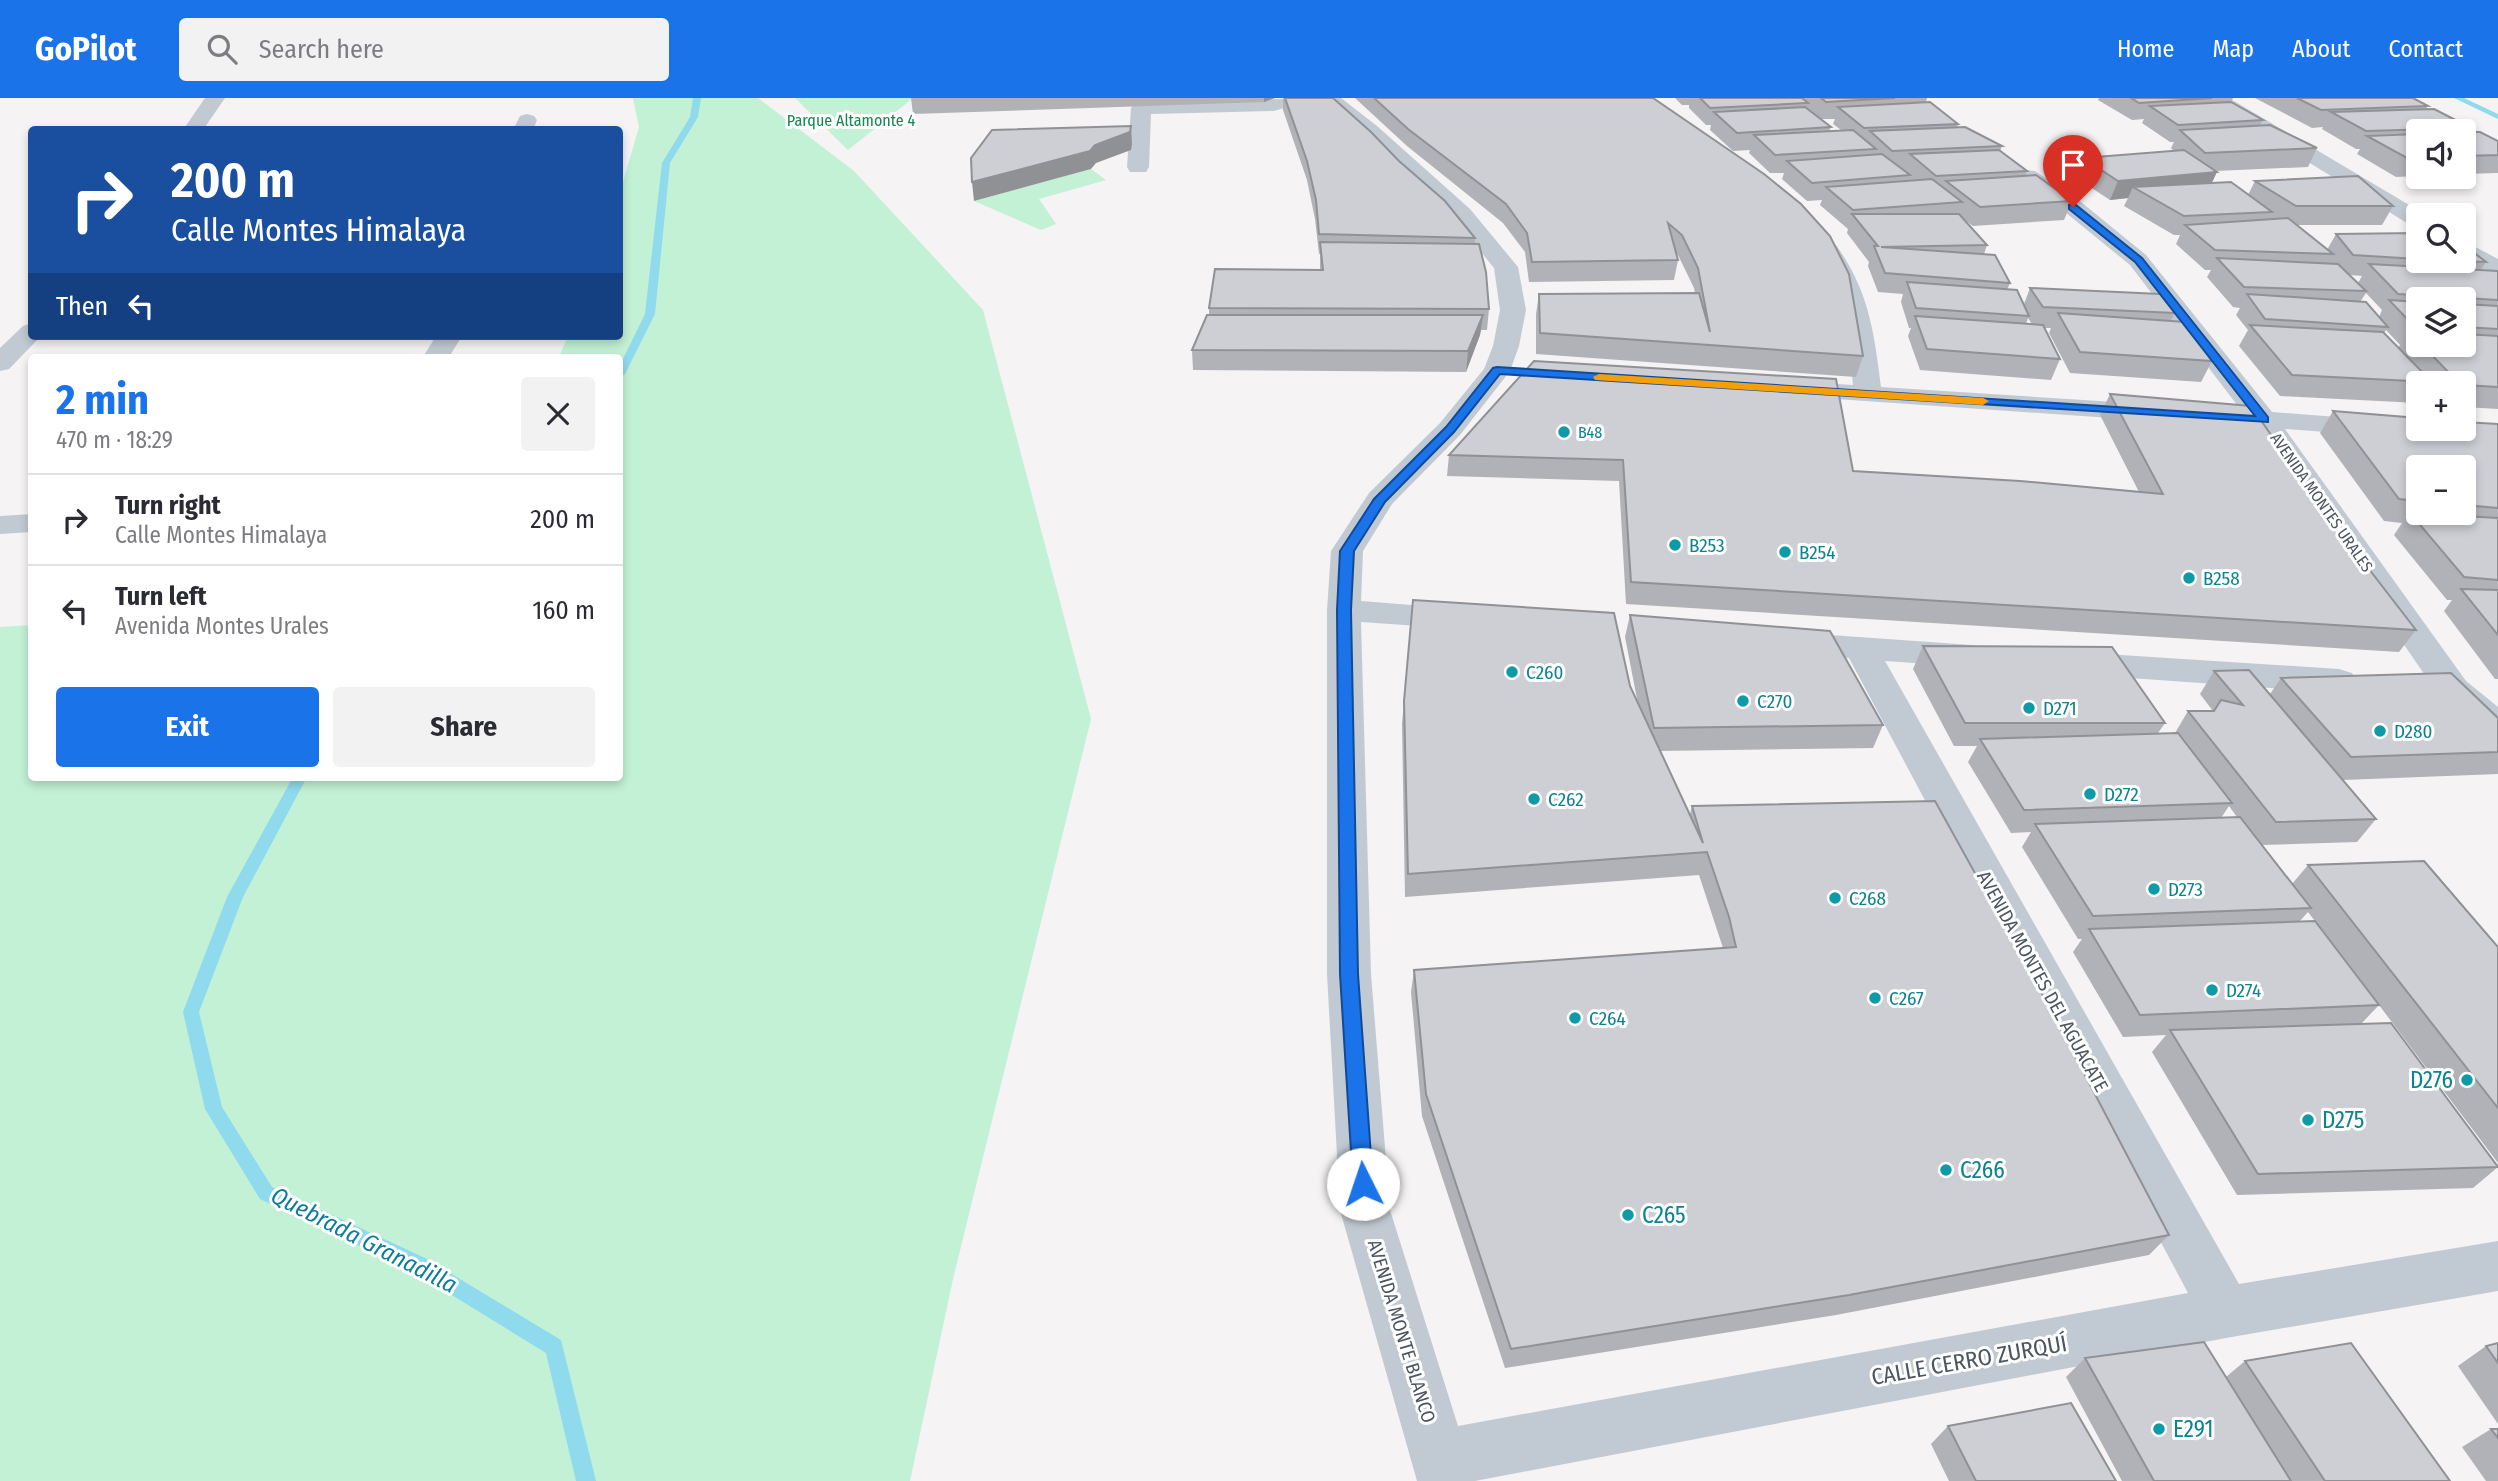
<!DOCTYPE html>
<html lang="en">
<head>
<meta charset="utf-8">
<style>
	:root { --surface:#fff; --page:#f2f2f3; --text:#2b2b33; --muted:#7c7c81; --line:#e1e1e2; --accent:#1a73e8 }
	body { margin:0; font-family:"Fira Sans Condensed",sans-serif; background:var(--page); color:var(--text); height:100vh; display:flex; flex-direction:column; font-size:26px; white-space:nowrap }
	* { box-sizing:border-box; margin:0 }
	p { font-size:23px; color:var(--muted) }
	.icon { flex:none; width:38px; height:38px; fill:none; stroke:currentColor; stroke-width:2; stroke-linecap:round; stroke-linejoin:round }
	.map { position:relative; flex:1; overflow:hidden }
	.sheet { position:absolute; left:28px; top:256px; width:595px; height:427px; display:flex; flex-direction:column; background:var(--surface); border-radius:7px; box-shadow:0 4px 10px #0003 }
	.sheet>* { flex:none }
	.top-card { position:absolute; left:28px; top:28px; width:595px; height:214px; border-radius:7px; box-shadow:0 4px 10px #0003; background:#1a4fa0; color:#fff; overflow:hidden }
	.tools { position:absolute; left:2406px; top:21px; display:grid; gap:14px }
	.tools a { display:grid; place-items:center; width:70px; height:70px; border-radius:7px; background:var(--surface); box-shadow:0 4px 10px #0003; font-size:35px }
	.pin { position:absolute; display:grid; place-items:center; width:60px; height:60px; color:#fff; margin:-72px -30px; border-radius:50% 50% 50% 0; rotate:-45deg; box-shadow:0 0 7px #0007 }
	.pin .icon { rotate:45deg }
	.me { position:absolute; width:77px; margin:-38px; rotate:356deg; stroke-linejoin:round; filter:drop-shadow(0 0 5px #0008) }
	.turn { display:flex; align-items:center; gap:24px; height:147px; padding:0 28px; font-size:32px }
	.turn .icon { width:91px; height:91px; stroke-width:2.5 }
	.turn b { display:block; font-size:49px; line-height:60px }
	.then { display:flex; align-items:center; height:66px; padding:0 28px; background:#0003; gap:14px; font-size:26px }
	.round { display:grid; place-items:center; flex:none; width:74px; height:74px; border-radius:7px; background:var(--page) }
	.headline { display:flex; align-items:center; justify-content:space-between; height:119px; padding:0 28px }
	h1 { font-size:42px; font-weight:700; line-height:52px; color:var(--accent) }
	.action { display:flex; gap:14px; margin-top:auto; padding:14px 28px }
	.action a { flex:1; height:80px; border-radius:7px; background:var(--accent); color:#fff; font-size:28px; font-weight:700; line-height:80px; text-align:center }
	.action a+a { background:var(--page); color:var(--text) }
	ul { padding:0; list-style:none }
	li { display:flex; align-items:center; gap:21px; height:91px; padding:0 28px; border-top:2px solid var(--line) }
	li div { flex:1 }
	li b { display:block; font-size:26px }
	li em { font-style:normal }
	header { display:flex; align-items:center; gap:42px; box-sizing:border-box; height:98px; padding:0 35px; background:var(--accent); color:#fff }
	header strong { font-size:33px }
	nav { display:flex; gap:38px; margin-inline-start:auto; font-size:24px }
	.search { width:490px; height:63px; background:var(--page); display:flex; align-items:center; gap:18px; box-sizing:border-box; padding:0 24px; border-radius:7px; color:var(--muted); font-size:26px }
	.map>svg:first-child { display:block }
	.green { fill:#c3f1d5 }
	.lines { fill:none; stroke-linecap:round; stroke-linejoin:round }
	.stream { fill:#90daee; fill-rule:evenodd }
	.minor { fill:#c1cad2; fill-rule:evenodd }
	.wall { fill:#b0b2b7; fill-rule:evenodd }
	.shaded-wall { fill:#909195 }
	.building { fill:#cdcfd5; stroke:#909195; stroke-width:2 }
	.route { fill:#1a73e8; stroke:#114b97; stroke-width:2 }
	.slow { fill:#f59e0b }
	.culture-dot { fill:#0f9aa8; stroke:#fff; stroke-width:2.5 }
	.labels { text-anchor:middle; stroke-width:6; stroke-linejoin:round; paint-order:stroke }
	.far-park-label { font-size:16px; fill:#17864f; stroke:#fff }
	.far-culture-label { font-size:16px; fill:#0d838f; stroke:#fff; text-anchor:start }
	.far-street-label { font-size:16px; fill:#4a5661; stroke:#fff }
	.culture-label { font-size:19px; fill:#0d838f; stroke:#fff; text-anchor:start }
	.street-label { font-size:19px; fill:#4a5661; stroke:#fff }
	.near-culture-label { font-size:23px; fill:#0d838f; stroke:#fff; text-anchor:start }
	.near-street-label { font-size:23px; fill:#4a5661; stroke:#fff }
	.near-water-label { font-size:24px; font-style:italic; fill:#0c7c9b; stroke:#fff }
</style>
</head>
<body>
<header>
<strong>GoPilot</strong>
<div class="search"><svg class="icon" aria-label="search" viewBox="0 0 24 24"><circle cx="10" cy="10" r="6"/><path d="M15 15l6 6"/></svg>Search here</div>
<nav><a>Home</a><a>Map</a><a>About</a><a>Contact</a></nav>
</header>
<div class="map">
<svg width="2498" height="1383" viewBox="0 0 2498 1383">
	<rect width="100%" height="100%" fill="#f5f3f3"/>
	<!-- green -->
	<g class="green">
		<polygon points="633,0 758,0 854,73 983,212 1091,621 953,1181 910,1383 0,1383 0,529 31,527 32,679 620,679 620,259 559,259 568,238 620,238 620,94 639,29"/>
		<polygon points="795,0 913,0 848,52"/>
		<polygon points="1091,71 1106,82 1039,101 1056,126 1041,132 974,103"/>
	</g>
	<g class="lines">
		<!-- stream -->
		<g class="stream">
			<polygon points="693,0 701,0 698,19 670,65 655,216 625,276 620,279 620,267 645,216 662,65 690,19"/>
			<polygon points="2454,0 2464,0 2498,16 2498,21"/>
			<polygon points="293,679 307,679 243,799 199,914 222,1009 272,1089 425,1160 561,1242 596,1383 576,1383 546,1255 411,1172 260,1101 205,1011 183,914 227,799"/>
		</g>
		<!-- minor -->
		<g class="minor">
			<polygon points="205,0 225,0 203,32 183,32"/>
			<polygon points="1308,0 1305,4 1274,13 1151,16 1149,69 1146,74 1130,74 1127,69 1131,10 1134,6"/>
			<polygon points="1319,0 1341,0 1377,28 1470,111 1518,169 1526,212 1519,248 1510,273 1460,337 1392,406 1363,453 1361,503 1462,511 1474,514 1479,521 1474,528 1462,531 1361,524 1371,876 1390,1112 1458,1328 2188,1195 1849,560 1776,553 1771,545 1776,537 1788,534 1972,547 1984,550 1989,558 1984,566 1972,569 1885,563 2239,1186 2498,1143 2498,1193 2226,1240 1475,1383 1417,1383 1340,1112 1327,876 1327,512 1331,453 1369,395 1440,325 1484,271 1493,248 1500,212 1494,170 1454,121"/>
			<polygon points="2205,0 2229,0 2426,117 2418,117 2418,129 2410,127"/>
			<polygon points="527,16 534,18 537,22 533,32 513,32 520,18"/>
			<path d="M2027,72L2035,73L2081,104L2146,157L2272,314L2388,323L2392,329L2388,335L2378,338L2285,331L2466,583L2498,609V641L2485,638L2440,599L2255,330L1779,297L1775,291L1779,285L1789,283L1853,287C1849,238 1844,193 1816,152L1820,147H1836C1869,193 1874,234 1881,289L2241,312L2130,167L2065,114L2019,83L2016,78L2019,73Z"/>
			<polygon points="2464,143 2498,161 2498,178 2489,176 2464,160"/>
			<polygon points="32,225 32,238 41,238 9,271 0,273 0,250 23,228"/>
			<polygon points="436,238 462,238 449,259 423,259"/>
			<polygon points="32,416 32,434 0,436 0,418"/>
			<polygon points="2074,554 2339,571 2352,575 2357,583 2352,591 2339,595 2074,576 2062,573 2057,565 2062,557"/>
		</g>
	</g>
	<!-- wall -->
	<g class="wall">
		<polygon points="911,0 1275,0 1264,4 913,16"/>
		<polygon points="1283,0 1333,0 1399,63 1475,140 1475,146 1489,211 1487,232 1481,232 1480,237 1466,274 1193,272 1192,252 1209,217 1209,210 1320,172 1320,156 1319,156 1315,121 1307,82 1283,12"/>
		<polygon points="1355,0 1653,0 1863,258 1856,279 1536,256 1536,216 1539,196 1695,195 1694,190 1678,157 1676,156 1678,162 1674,182 1529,184 1525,154 1503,125 1407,48"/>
		<path d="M1675,0H1927L1926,4L1958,26L1957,30L2002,48L2000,53L2027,73L2025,78L2072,103L2064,122L1973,128L1962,120L1987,147L1984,156L2010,185L2007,192L2024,206L2030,190L2175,215L2171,223L2212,263L2201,284L2070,275L2049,235L2051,230H2044L2060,261L2051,282L1920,272L1908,238L1911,230H1909L1901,204L1903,196L1878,194L1868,168L1869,164L1847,135L1848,131L1820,107L1822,102L1807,103L1782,81L1784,75H1770L1749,55L1750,52L1733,53L1710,32L1711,27H1706L1689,10V7H1682ZM1821,21H1835L1833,26L1841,32L1829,33L1831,29ZM2028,220L2032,226H2026Z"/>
		<path d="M2099,0H2233L2231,4L2263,22L2260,27L2317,50L2308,69L2215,73L2211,85L2248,97L2255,83L2393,108L2382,127H2297L2327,152L2336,136L2418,135V163H2464L2486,164L2481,172L2498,173V311L2464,309V285H2418V305L2280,298L2239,248L2248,232L2236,217L2240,210L2233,209L2207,179L2211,172H2205L2176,146L2180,137H2174L2124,108L2128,100L2110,102L2075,79L2083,60L2174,53L2171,50L2174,44H2170L2142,25L2144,21L2132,22L2098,2ZM2350,177L2362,178L2358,185ZM2366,195L2382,212L2379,219L2360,204ZM2418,201H2464V247H2418ZM2386,232L2400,247L2398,250L2384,235Z"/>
		<polygon points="2255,0 2413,0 2428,8 2426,11 2471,30 2468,34 2498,43 2498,75 2464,76 2464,33 2418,33 2418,78 2396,79 2357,56 2360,51 2356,51 2322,31 2323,29 2312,30"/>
		<polygon points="1534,263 1853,373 2139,394 2100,317 2110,296 2318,405 2416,532 2399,554 1626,506 1619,383 1447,378 1449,357"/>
		<path d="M2333,313L2498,326V581H2495L2444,513L2452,502H2447L2394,437L2402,425L2384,423L2320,335ZM2418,369H2464V415H2418Z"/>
		<polygon points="1413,502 1630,588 1638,606 1625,539 1630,517 1883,627 1873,650 1660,653 1690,716 1692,708 2169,1137 2149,1157 1836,1217 1505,1270 1422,1018 1411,894 1414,872 1723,850 1699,777 1405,799 1402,626"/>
		<path d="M1923,548L2165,625L2158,635H2175L2188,613H2213L2200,596L2214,573L2270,596L2281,580L2498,620V676L2343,682L2376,721L2357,744L2261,747L2292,786L2308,767L2498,849V1065L2379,907L2361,926L2498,1069L2473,1090L2237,1097L2152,954L2166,937L2123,939L2073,854L2082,841H2078L2022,749L2031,734L2011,735L1968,664L1977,648H1954L1913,571ZM2229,708L2237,719L2221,720ZM2308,814L2343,860L2299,824Z"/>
		<polygon points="2498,1245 2498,1326 2458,1268 2486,1248"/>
		<polygon points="2085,1260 2226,1279 2245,1263 2450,1383 2122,1383 2066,1279"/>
		<polygon points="1948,1328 2116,1383 1949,1383 1931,1346"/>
		<polygon points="2491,1331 2498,1331 2498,1383 2486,1383 2462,1349"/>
	</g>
	<!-- shaded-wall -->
	<g class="shaded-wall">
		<polygon points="1264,0 1275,0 1264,4"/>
		<polygon points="1131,28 1132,46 1131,52 1096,65 1091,71 974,103 972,84 1095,47"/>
		<polygon points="2217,74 2208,93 2133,89 2128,100 2110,102 2118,83"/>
		<polygon points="1483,217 1480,237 1466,274 1468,253"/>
	</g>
	<!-- building -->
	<g class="building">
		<polygon points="1285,0 1333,0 1371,34 1399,63 1445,103 1475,140 1319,136 1316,102 1307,63"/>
		<polygon points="1374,0 1653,0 1764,76 1801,106 1830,138 1849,176 1863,258 1540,235 1539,196 1699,195 1710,234 1698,170 1682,137 1668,125 1678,162 1532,164 1527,135 1506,106 1408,31"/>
		<polygon points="1700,0 1802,0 1808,5 1710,10"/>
		<polygon points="1821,0 1895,0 1826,4"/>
		<polygon points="2131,0 2212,0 2139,5"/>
		<polygon points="2297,0 2413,0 2428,8 2321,12"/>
		<polygon points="1930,4 1958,26 1864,30 1838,9"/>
		<polygon points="2231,4 2263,22 2178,27 2150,8"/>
		<polygon points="1805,9 1831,29 1737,35 1714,14"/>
		<polygon points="2434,11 2471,30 2366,33 2331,14"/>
		<polygon points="2270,27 2317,50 2205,55 2180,32"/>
		<polygon points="1131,28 1130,34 1095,47 1090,53 972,84 971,60 992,32"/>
		<polygon points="1965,29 2002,48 1892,53 1870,33"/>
		<polygon points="1853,32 1876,51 1775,57 1754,37"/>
		<polygon points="2464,34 2480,34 2498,43 2498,57 2464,58"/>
		<polygon points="2418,36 2418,60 2407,60 2367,38"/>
		<polygon points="1999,52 2027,73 1936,78 1910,56"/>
		<polygon points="2184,52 2217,74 2118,83 2083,60"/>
		<polygon points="1882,56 1910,77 1812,85 1787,63"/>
		<polygon points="2036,77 2072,103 1980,109 1946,83"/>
		<polygon points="2358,78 2393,108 2296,108 2255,83"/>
		<polygon points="1932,81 1962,104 1853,112 1826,89"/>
		<polygon points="2231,84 2272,114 2184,118 2133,89"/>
		<polygon points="1852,116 1959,116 1987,147 1881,149 1995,157 2010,185 1885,175 1874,148 1878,148"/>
		<polygon points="2288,120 2333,156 2215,152 2185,127"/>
		<polygon points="2418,135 2418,161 2353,157 2336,136"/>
		<polygon points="1320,144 1479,146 1486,174 1489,211 1209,210 1215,171 1323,172"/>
		<polygon points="2464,147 2486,164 2458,163 2464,163"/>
		<polygon points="2217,160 2338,166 2366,193 2244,189"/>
		<polygon points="2369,166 2498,173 2498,202 2398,196"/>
		<polygon points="1907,184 2017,192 2029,218 1916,210"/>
		<polygon points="2030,190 2160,196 2175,215 2043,209"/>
		<polygon points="2247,196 2366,204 2388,229 2265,221"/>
		<polygon points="2389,202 2418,204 2418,227 2412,226"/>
		<polygon points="2464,206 2498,208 2498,231 2464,229"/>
		<polygon points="2058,215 2185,224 2212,263 2080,254"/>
		<polygon points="1207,217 1483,217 1468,253 1192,252"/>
		<polygon points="1915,218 2043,227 2060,261 1927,251"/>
		<polygon points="2250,227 2383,234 2432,284 2292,277"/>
		<polygon points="2408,233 2418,234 2418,244"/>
		<polygon points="2464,236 2498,238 2498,289 2464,287 2464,285 2459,285 2422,247 2464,247"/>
		<polygon points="1534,263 1836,281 1853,373 2020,383 2163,396 2110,296 2251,308 2318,405 2416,532 1631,484 1623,362 1449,357"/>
		<polygon points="2333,313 2418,320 2418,331 2464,331 2464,324 2498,326 2498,410 2464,407 2464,369 2418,369 2418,403 2399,401"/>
		<polygon points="2410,415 2498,420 2498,482 2464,479"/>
		<polygon points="2461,491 2498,492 2498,537"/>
		<polygon points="1413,502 1614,515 1630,588 1703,745 1692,708 1935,703 2047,905 2169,1137 1849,1197 1511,1251 1426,996 1414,872 1736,849 1729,819 1707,754 1408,776 1404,603"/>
		<polygon points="1630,517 1830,533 1883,627 1654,630"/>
		<polygon points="1923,548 2112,549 2165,625 1965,625"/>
		<polygon points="2249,572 2376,721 2276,724 2188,613 2214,613 2221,602 2243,607 2214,573"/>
		<polygon points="2451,575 2498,620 2498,654 2351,659 2281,580"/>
		<polygon points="2178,635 2232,705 2024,712 1980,641"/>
		<polygon points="2240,719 2311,810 2093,818 2035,726"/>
		<polygon points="2424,763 2498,849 2498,1010 2308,767"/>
		<polygon points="2315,823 2379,907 2140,917 2089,831"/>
		<polygon points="2391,925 2498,1069 2258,1076 2170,932"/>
		<polygon points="2204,1244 2291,1383 2154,1383 2085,1260"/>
		<polygon points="2351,1245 2450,1383 2325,1383 2245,1263"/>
		<polygon points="2498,1245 2498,1265 2486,1248"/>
		<polygon points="2071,1305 2116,1383 1976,1383 1948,1328"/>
		<polygon points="2491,1331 2498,1331 2498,1340"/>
	</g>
	<!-- route -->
	<polygon class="route" points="2069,107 2076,107 2142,160 2268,319 2268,324 1500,276 1454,334 1385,404 1354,453 1351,512 1358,876 1373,1086 1370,1092 1363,1095 1356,1092 1353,1086 1340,876 1337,512 1340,453 1374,401 1446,329 1493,270 1497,269 2255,318 2135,164 2069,111"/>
	<!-- slow -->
	<polygon class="slow" points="1599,276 1983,300 1989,303 1983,307 1595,282 1593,279"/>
	<!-- markers -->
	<g class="culture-dot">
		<circle cx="1564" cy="334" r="7"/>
		<circle cx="1675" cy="447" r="7"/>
		<circle cx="1785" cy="454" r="7"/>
		<circle cx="2189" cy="480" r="7"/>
		<circle cx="1512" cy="574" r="7"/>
		<circle cx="1743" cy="603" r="7"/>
		<circle cx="2029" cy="610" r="7"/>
		<circle cx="2380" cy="633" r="7"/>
		<circle cx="2090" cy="696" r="7"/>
		<circle cx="1534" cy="701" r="7"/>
		<circle cx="2154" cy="791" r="7"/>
		<circle cx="1835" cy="800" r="7"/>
		<circle cx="2212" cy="892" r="7"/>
		<circle cx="1875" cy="900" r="7"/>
		<circle cx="1575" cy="920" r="7"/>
		<circle cx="2467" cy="982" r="7"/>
		<circle cx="2308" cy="1022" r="7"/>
		<circle cx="1946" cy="1072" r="7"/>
		<circle cx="1628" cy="1117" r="7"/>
		<circle cx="2159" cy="1331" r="7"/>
	</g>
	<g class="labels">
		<!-- far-park labels -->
		<g class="far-park-label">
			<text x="851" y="28">Parque Altamonte 4</text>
		</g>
		<!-- far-culture labels -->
		<g class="far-culture-label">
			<text x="1578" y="340">B48</text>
		</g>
		<!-- far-street labels -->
		<g class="far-street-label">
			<text transform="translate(2322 404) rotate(55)" y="6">AVENIDA MONTES URALES</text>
		</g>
		<!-- culture labels -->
		<g class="culture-label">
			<text x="1689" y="454">B253</text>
			<text x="1799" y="461">B254</text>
			<text x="2203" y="487">B258</text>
			<text x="1526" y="581">C260</text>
			<text x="1757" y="610">C270</text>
			<text x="2043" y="617">D271</text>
			<text x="2394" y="640">D280</text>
			<text x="2104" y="703">D272</text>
			<text x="1548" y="708">C262</text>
			<text x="2168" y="798">D273</text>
			<text x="1849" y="807">C268</text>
			<text x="2226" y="899">D274</text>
			<text x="1889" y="907">C267</text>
			<text x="1589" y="927">C264</text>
		</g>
		<!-- street labels -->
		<g class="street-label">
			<text transform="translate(2043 883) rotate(61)" y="7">AVENIDA MONTES DEL AGUACATE</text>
			<text transform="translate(1402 1233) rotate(73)" y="7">AVENIDA MONTE BLANCO</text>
		</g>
		<!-- near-culture labels -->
		<g class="near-culture-label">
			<text x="2453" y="990" text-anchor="end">D276</text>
			<text x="2322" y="1030">D275</text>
			<text x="1960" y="1080">C266</text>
			<text x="1642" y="1125">C265</text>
			<text x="2173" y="1339">E291</text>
		</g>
		<!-- near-street labels -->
		<g class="near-street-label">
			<text transform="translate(1969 1262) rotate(-10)" y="8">CALLE CERRO ZURQUÍ</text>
		</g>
		<!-- near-water labels -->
		<g class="near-water-label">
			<text transform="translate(364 1142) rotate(27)" y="8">Quebrada Granadilla</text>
		</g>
	</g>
</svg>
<div class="tools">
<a><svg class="icon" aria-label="sound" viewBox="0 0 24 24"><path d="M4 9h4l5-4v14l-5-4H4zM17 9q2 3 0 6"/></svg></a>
<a><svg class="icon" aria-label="search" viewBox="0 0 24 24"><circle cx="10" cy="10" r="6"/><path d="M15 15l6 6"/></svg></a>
<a><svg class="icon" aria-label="layers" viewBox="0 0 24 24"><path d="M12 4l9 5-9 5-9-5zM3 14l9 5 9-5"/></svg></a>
<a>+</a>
<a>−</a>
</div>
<div class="pin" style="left:2073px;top:109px;background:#d93025"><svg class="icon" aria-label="arrive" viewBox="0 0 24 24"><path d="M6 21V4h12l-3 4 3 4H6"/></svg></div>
<svg class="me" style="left:1363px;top:1086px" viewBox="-20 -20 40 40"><circle r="19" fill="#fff"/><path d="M0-13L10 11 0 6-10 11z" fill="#1a73e8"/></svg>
<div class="top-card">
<div class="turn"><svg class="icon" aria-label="right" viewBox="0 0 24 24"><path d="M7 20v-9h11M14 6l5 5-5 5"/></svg><div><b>200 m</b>Calle Montes Himalaya</div></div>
<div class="then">Then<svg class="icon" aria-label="left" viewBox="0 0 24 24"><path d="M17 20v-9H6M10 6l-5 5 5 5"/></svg></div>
</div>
<section class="sheet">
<div class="headline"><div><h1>2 min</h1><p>470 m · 18:29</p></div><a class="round"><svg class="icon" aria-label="close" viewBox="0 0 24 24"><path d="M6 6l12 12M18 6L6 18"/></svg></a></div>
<ul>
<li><svg class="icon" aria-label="right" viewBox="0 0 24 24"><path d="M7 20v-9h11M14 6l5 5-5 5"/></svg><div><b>Turn right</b><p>Calle Montes Himalaya</p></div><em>200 m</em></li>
<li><svg class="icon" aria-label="left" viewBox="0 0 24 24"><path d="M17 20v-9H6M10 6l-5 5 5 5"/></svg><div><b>Turn left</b><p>Avenida Montes Urales</p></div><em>160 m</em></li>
</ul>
<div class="action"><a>Exit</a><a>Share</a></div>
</section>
</div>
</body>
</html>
